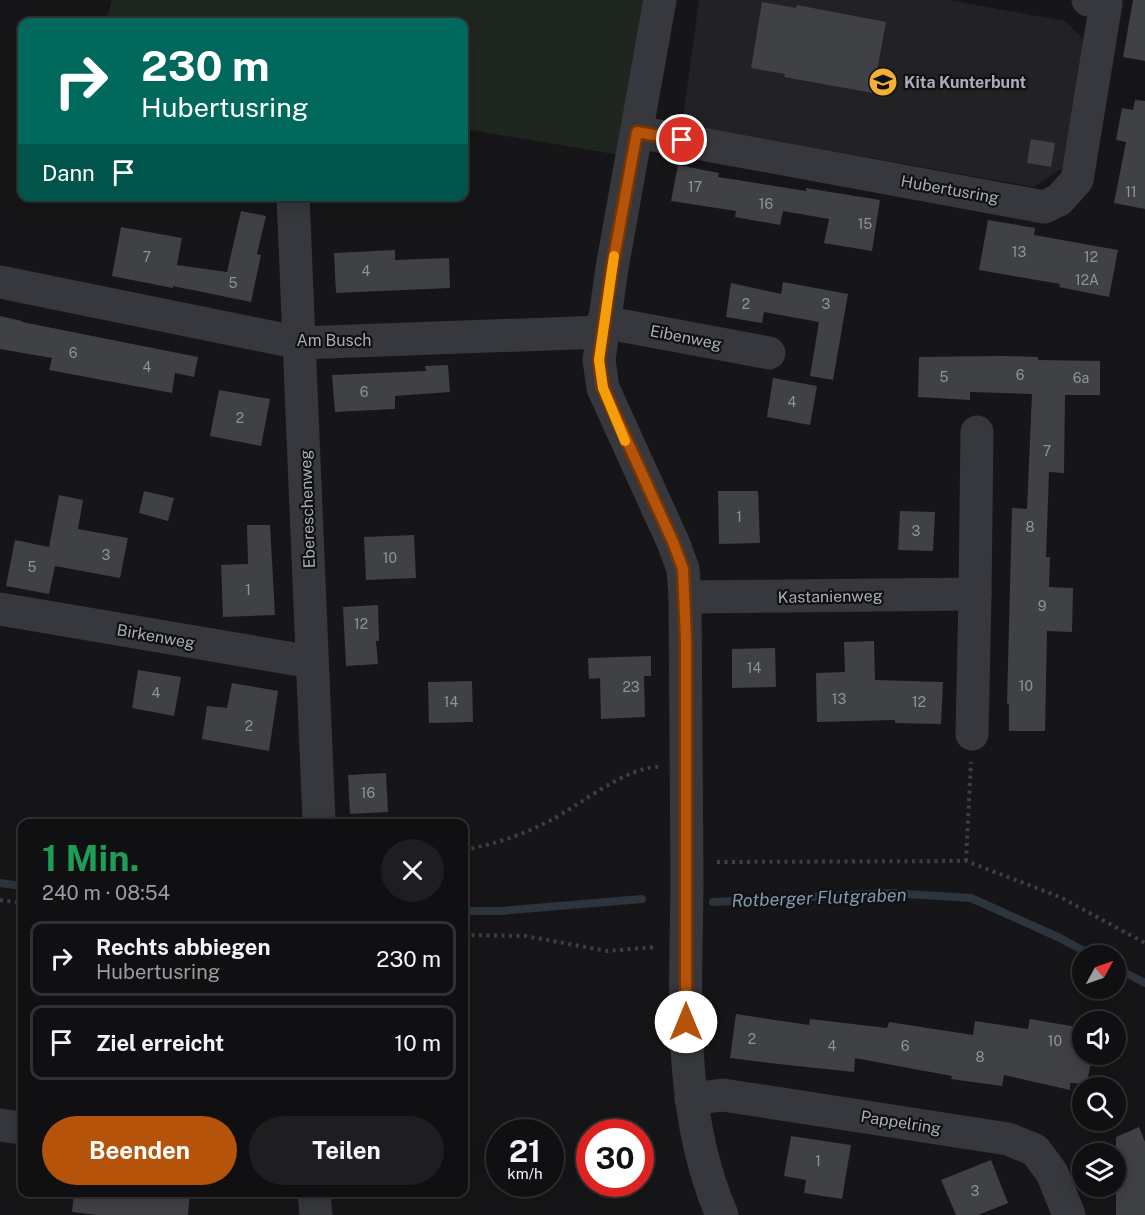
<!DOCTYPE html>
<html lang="de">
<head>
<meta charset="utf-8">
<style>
	:root { --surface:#101012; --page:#1e1e20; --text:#f1f3f6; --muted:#9c9d9f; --line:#303032; --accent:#b45309 }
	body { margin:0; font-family:"Public Sans",sans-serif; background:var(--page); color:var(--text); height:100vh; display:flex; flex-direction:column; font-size:22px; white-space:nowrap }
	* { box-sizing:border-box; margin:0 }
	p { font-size:20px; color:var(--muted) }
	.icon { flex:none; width:33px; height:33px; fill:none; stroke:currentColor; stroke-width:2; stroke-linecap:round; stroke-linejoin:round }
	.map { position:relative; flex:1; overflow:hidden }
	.panel { position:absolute; left:18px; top:819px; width:450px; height:378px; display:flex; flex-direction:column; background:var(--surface); border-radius:12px; box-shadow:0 3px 15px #0003,0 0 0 2px var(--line) }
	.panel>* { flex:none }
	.top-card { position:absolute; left:18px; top:18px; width:450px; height:183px; border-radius:12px; box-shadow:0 3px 15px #0003,0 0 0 2px var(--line); background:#00695c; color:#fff; overflow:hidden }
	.needle { width:39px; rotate:50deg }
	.controls { position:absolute; left:1072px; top:945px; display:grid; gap:12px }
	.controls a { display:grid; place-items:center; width:54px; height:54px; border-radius:50%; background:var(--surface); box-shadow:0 3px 15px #0003,0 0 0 2px var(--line); font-size:30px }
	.speed { position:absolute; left:486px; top:1119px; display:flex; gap:12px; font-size:30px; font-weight:700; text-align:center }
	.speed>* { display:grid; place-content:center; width:78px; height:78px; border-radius:50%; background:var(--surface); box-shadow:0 3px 15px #0003,0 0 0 2px var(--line); line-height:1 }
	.speed small { font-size:15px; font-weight:400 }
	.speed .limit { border:9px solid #d22; background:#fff; color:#111 }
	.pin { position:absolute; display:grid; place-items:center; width:51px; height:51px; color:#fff; margin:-26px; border:3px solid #fff; border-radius:50%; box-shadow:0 2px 6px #0007 }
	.me { position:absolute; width:66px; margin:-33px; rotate:0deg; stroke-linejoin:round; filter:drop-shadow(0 0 4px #0008) }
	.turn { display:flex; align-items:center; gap:21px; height:126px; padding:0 24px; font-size:27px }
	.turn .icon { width:78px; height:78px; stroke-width:2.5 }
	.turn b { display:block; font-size:42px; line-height:51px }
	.then { display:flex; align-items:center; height:57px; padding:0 24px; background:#0003; gap:12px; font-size:22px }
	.round { display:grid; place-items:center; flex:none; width:63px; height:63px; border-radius:32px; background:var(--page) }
	.head { display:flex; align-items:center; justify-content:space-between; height:102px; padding:0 24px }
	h1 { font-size:36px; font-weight:700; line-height:45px; color:#1e9e55 }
	.action { display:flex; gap:12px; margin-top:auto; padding:12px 24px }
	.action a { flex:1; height:69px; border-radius:36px; background:var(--accent); color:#fff; font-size:24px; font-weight:700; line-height:69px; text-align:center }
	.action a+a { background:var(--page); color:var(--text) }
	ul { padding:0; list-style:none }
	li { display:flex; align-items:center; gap:18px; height:75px; margin:0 12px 9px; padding:0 12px; border:3px solid var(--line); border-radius:12px }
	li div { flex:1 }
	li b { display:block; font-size:22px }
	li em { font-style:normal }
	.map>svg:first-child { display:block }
	.built { fill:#222225 }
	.green { fill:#1e261f }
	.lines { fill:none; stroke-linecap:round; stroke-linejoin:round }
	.stream { stroke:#2c353c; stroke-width:8 }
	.building { fill:#404145 }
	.path { stroke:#3d3f44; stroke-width:4; stroke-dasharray:3 4.5; stroke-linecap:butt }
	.minor { stroke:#37383d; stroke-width:33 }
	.route-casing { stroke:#753606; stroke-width:15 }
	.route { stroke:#b45309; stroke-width:10 }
	.slow { stroke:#f59e0b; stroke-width:10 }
	.labels { text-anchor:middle; stroke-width:4.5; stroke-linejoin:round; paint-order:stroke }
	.number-label { font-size:14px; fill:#8e929b }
	.poi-label { font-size:16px; font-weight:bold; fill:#a8adb8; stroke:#111113; text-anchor:start }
	.street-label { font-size:16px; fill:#a8adb8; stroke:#111113 }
	.water-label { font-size:18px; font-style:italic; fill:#7f9bb3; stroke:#111113 }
</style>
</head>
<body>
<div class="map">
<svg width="1145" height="1215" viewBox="0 0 1145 1215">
	<rect width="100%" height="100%" fill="#161618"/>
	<!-- built -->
	<polygon class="built" points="699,0 948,0 1065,21 1085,41 1062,168 1034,187 682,124"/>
	<!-- green -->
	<polygon class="green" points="112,0 647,0 620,155 464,129 464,22 106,22"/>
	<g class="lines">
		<!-- stream -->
		<g class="stream">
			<polyline points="0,883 22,886"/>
			<polyline points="713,902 889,893 971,898 1060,938 1093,956"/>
			<polyline points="464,911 500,911 642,899"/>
			<polyline points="1116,968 1145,983"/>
		</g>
	</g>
	<!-- building -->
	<g class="building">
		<polygon points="1133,0 1145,0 1145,61 1123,57"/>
		<polygon points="762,2 796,8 797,5 886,22 873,93 784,77 785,74 751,68"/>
		<polygon points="1135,100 1145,101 1145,209 1114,203 1126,142 1116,140 1122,108 1133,110"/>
		<polygon points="1031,139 1055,143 1051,167 1027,163"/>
		<polygon points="678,165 719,173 718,177 806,191 806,188 880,200 872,251 824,243 829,219 783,211 780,225 735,217 736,211 671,201"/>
		<polygon points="241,211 266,216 257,254 261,255 251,302 173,286 173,288 112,276 121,227 182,238 177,265 227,272"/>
		<polygon points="988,220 1035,228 1034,235 1118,250 1109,297 1059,287 1060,284 979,270"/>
		<polygon points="395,250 395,260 449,258 450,288 336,293 334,253"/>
		<polygon points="783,282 848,294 833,380 810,376 819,322 764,312 762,323 726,317 731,283 781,294"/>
		<polygon points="0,316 22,321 22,322 198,357 194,377 175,373 172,393 49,370 52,358 0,349"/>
		<polygon points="1003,356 1038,357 1038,360 1100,361 1100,395 1065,395 1064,473 1049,472 1046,557 1050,557 1049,587 1073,588 1072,632 1047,631 1045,731 1009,731 1009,704 1007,704 1012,508 1027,509 1032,394 970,392 970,400 918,397 919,357"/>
		<polygon points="448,365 450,392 395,396 395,409 335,412 332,375 426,371 425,366"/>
		<polygon points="773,378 817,386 810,425 767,417"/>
		<polygon points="219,390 270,399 261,446 210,436"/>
		<polygon points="144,491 174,498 168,521 139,513"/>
		<polygon points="718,491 758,491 760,543 719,544"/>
		<polygon points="59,495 83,500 78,529 128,538 120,578 55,566 49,594 6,586 15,540 49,547"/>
		<polygon points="900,511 935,512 933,551 898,550"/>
		<polygon points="247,525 270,525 275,615 223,617 221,565 248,564"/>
		<polygon points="414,535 416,578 366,580 364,537"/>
		<polygon points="378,605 379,641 376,641 378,664 346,666 343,607"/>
		<polygon points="874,641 875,680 943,682 941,724 895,723 895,720 817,722 816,673 845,672 844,642"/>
		<polygon points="775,648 776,687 732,688 732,649"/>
		<polygon points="651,656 651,676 644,676 645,717 601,719 600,678 589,679 588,658"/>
		<polygon points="138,670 181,677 174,716 132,708"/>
		<polygon points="472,681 473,722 429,723 428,682"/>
		<polygon points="232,683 278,691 269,751 202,739 207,706 227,708"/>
		<polygon points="386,773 388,812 350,814 348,775"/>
		<polygon points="736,1014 809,1025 810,1019 887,1028 889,1022 973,1035 975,1021 1028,1029 1030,1019 1083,1028 1083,1054 1092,1054 1087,1084 1070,1083 1070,1090 1004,1075 1002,1086 951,1079 952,1076 855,1058 854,1072 769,1063 730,1058"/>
		<polygon points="1139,1127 1145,1142 1145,1215 1116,1215 1116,1137"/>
		<polygon points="791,1136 851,1145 842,1199 804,1193 806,1180 784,1176"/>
		<polygon points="991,1160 1008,1203 978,1215 956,1215 941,1180"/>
		<polygon points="74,1192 190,1192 188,1215 97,1215 72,1212"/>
	</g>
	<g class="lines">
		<!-- path -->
		<g class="path">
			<path d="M464,850C495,844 523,835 551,820C580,805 626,767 658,767"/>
			<polyline points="966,861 971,762"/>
			<polyline points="717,862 966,861 1060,897 1145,943"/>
			<polyline points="0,900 22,903"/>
			<polyline points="464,935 525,936 607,951 656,947"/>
		</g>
		<!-- minor -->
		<g class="minor">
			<path d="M660,0L612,268L599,360L603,388L673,542L683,569L685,597C686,693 687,788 687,883C686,993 677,1112 722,1215"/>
			<polyline points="637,132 1044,207 1059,200 1077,180 1106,3 1088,0"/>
			<polyline points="293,196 319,821"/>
			<polyline points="0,282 300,343 602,332"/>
			<polyline points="603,322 769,353"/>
			<polyline points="685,597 975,594 977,432"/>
			<polyline points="0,609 312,662"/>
			<polyline points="972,734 975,594"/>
			<polyline points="691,1099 723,1095 1008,1139 1035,1150 1052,1173 1069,1215"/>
			<polyline points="0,1125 22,1128"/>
			<polyline points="314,1192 316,1215"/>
		</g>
	</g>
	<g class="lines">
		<!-- route casing -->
		<g class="route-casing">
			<polyline id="route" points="682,140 637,132 612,268 599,360 603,388 673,542 683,569 686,640 686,1022"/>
		</g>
		<!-- route -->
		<use href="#route" class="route"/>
		<!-- slow -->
		<polyline class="slow" points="614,256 599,360 603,388 625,441"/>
	</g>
	<!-- icons -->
	<defs>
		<g id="school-disc" transform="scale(1.5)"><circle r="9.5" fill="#f2b134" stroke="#111113"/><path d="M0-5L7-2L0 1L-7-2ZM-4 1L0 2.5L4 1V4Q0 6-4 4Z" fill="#111"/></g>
	</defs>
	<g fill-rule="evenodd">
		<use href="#school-disc" x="883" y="82"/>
	</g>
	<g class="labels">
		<!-- number labels -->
		<g class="number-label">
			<text x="695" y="192">17</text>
			<text x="1131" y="197">11</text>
			<text x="766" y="209">16</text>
			<text x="865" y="229">15</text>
			<text x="1019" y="257">13</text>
			<text x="147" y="262">7</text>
			<text x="1091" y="262">12</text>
			<text x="366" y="276">4</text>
			<text x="1087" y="285">12A</text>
			<text x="233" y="288">5</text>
			<text x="746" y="309">2</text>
			<text x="826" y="309">3</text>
			<text x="73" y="358">6</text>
			<text x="147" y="372">4</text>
			<text x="1020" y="380">6</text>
			<text x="944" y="382">5</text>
			<text x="1081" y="383">6a</text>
			<text x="364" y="397">6</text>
			<text x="792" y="407">4</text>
			<text x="240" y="423">2</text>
			<text x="1047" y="456">7</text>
			<text x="739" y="522">1</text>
			<text x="1030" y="532">8</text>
			<text x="916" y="536">3</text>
			<text x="106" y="560">3</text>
			<text x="390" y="563">10</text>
			<text x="32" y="572">5</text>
			<text x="248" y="595">1</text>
			<text x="1042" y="611">9</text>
			<text x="361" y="629">12</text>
			<text x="754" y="673">14</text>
			<text x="1026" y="691">10</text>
			<text x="631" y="692">23</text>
			<text x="156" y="698">4</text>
			<text x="839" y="704">13</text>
			<text x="451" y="707">14</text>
			<text x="919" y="707">12</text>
			<text x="249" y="731">2</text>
			<text x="368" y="798">16</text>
			<text x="752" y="1044">2</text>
			<text x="1055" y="1046">10</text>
			<text x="832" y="1051">4</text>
			<text x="905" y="1051">6</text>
			<text x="980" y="1062">8</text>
			<text x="818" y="1166">1</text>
			<text x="975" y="1196">3</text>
		</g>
		<!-- poi labels -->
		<g class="poi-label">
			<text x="904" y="88">Kita Kunterbunt</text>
		</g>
		<!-- street labels -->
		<g class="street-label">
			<text transform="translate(950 189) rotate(10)" y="6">Hubertusring</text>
			<text transform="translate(686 337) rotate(11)" y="6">Eibenweg</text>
			<text x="334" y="346">Am Busch</text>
			<text transform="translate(307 509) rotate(-92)" y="6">Ebereschenweg</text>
			<text transform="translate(830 596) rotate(-1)" y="6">Kastanienweg</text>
			<text transform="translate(156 636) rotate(10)" y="6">Birkenweg</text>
			<text transform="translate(901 1122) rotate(9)" y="6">Pappelring</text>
		</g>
		<!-- water labels -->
		<g class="water-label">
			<text transform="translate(819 898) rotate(-2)" y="6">Rotberger Flutgraben</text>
		</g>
	</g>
</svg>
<div class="controls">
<a><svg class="needle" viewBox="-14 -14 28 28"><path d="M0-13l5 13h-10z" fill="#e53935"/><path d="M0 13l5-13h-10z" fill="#9c9d9f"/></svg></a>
<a><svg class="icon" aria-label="sound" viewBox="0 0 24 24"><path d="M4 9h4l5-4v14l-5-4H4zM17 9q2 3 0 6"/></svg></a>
<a><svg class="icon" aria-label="search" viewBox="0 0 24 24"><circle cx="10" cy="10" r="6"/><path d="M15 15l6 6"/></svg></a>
<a><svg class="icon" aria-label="layers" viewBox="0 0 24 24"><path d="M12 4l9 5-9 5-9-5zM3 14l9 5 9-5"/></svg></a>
</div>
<div class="speed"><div>21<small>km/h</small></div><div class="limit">30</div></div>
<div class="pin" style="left:682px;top:140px;background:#d93025"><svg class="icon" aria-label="arrive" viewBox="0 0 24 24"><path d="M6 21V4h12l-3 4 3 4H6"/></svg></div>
<svg class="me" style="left:686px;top:1022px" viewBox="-20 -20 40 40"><circle r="19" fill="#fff"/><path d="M0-13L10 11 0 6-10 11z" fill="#b45309"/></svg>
<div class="top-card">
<div class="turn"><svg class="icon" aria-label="right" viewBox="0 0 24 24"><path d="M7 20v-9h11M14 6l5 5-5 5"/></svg><div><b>230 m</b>Hubertusring</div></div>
<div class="then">Dann<svg class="icon" aria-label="arrive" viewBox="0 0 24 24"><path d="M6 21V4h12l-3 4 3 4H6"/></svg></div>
</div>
<section class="panel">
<div class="head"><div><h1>1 Min.</h1><p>240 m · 08:54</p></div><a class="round"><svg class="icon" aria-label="close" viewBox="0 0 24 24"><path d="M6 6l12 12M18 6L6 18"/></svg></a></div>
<ul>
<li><svg class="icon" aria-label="right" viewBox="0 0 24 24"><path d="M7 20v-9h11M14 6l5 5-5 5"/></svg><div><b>Rechts abbiegen</b><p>Hubertusring</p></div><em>230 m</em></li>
<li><svg class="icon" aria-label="arrive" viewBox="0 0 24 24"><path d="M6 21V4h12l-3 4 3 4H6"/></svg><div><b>Ziel erreicht</b></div><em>10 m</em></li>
</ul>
<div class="action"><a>Beenden</a><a>Teilen</a></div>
</section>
</div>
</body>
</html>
